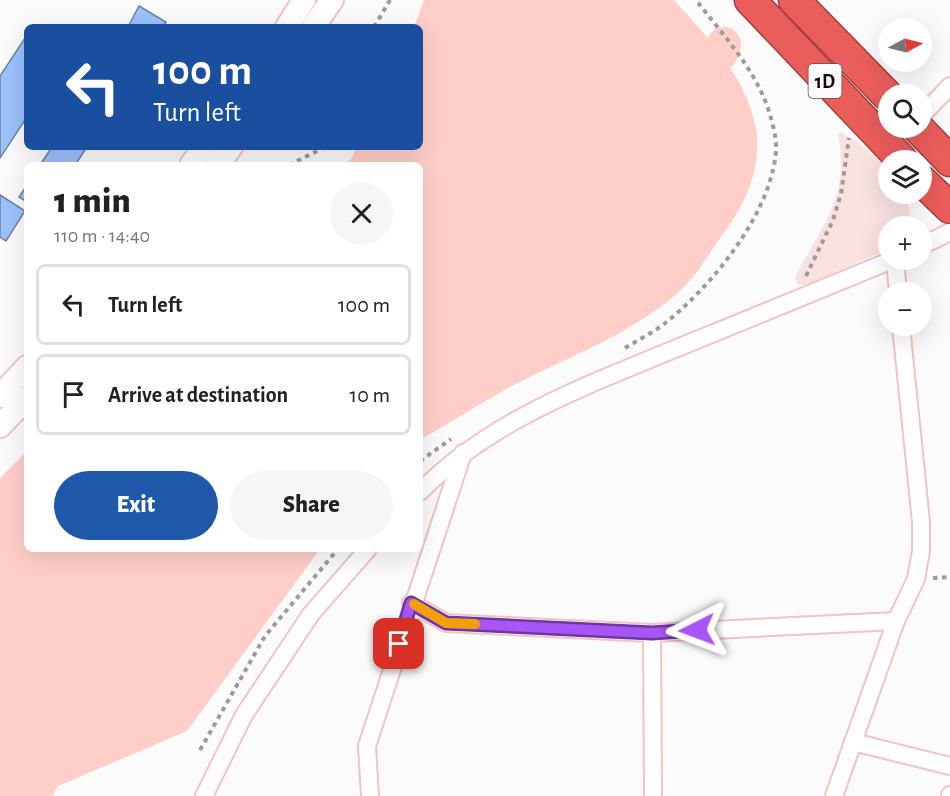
<!DOCTYPE html>
<html lang="en">
<head>
<meta charset="utf-8">
<style>
	:root { --surface:#fff; --page:#f6f6f6; --text:#202124; --muted:#757577; --line:#e0e0e0; --accent:#1f57a9 }
	body { margin:0; font-family:"Alegreya Sans",sans-serif; background:var(--page); color:var(--text); height:100vh; display:flex; flex-direction:column; font-size:22px; white-space:nowrap }
	* { box-sizing:border-box; margin:0 }
	p { font-size:20px; color:var(--muted) }
	.icon { flex:none; width:33px; height:33px; fill:none; stroke:currentColor; stroke-width:2; stroke-linecap:round; stroke-linejoin:round }
	.map { position:relative; flex:1; overflow:hidden }
	.sheet { position:absolute; left:24px; top:162px; width:399px; height:390px; display:flex; flex-direction:column; background:var(--surface); border-radius:9px; box-shadow:0 6px 24px #0002 }
	.sheet>* { flex:none }
	.top-card { position:absolute; left:24px; top:24px; width:399px; height:126px; border-radius:9px; box-shadow:0 6px 24px #0002; background:#1a4fa0; color:#fff; overflow:hidden }
	.needle { width:39px; rotate:83deg }
	.buttons { position:absolute; left:878px; top:18px; display:grid; gap:12px }
	.buttons a { display:grid; place-items:center; width:54px; height:54px; border-radius:50%; background:var(--surface); box-shadow:0 6px 24px #0002; font-size:30px }
	.pin { position:absolute; display:grid; place-items:center; width:51px; height:51px; color:#fff; margin:-26px; border-radius:12px; box-shadow:0 3px 9px #0006 }
	.me { position:absolute; width:66px; margin:-33px; rotate:267deg; stroke-linejoin:round; filter:drop-shadow(0 0 4px #0008) }
	.turn { display:flex; align-items:center; gap:21px; height:126px; padding:0 30px; font-size:27px }
	.turn .icon { width:78px; height:78px; stroke-width:2.5 }
	.turn b { display:block; font-size:42px; line-height:51px }
	.round { display:grid; place-items:center; flex:none; width:63px; height:63px; border-radius:32px; background:var(--page) }
	.overview { display:flex; align-items:center; justify-content:space-between; height:102px; padding:0 30px }
	h1 { font-size:36px; font-weight:800; line-height:45px }
	.action { display:flex; gap:12px; margin-top:auto; padding:12px 30px }
	.action a { flex:1; height:69px; border-radius:36px; background:var(--accent); color:#fff; font-size:24px; font-weight:800; line-height:69px; text-align:center }
	.action a+a { background:var(--page); color:var(--text) }
	ul { padding:0; list-style:none }
	li { display:flex; align-items:center; gap:18px; height:81px; margin:0 12px 9px; padding:0 18px; border:3px solid var(--line); border-radius:9px }
	li div { flex:1 }
	li b { display:block; font-size:22px }
	li em { font-style:normal }
	.map>svg:first-child { display:block }
	.green { fill:#f9e1df }
	.water { fill:#ffcec9 }
	.lines { fill:none; stroke-linecap:round; stroke-linejoin:round }
	.river { stroke:#ffcec9; stroke-width:34 }
	.building { fill:#9bc2fc; stroke:#6f829f; stroke-width:1.5 }
	.street-casing { stroke:#f0c4c0; stroke-width:20 }
	.secondary-casing { stroke:#f0c4c0; stroke-width:26 }
	.highway-casing { stroke:#a1403e; stroke-width:33 }
	.path { stroke:#a09a9a; stroke-width:4; stroke-dasharray:4.5 4.5; stroke-linecap:butt }
	.street { stroke:#fff; stroke-width:16 }
	.secondary { stroke:#fff; stroke-width:22 }
	.highway { stroke:#eb5d5b; stroke-width:30 }
	.route-casing { stroke:#6d37a1; stroke-width:15 }
	.route { stroke:#a855f7; stroke-width:10 }
	.slow { stroke:#f59e0b; stroke-width:10 }
	.labels { text-anchor:middle; stroke-width:6; stroke-linejoin:round; paint-order:stroke }
	.shield { fill:#fbfbfb; stroke:#5b5251; stroke-width:1.5 }
	.shield-label { font-size:20px; font-weight:bold; fill:#170908 }
</style>
</head>
<body>
<div class="map">
<svg width="950" height="796" viewBox="0 0 950 796">
	<rect width="100%" height="100%" fill="#fbfbfb"/>
	<!-- green -->
	<path class="green" d="M840,132L857,141L888,168V194H903C908,205 913,214 908,226H888L886,250L809,284L798,285L795,277C821,229 851,194 838,135Z"/>
	<!-- water -->
	<g class="water">
		<path d="M424,0H674C707,37 747,77 756,129C762,168 746,203 723,234C711,250 700,270 686,285C637,333 569,356 510,387C479,404 450,423 420,440V165H343L351,159L357,147H420V27H414Z"/>
		<polygon points="27,451 27,549 320,549 187,731 58,786 52,796 0,796 0,478"/>
	</g>
	<g class="lines">
		<!-- river -->
		<polyline class="river" points="721,53 724,44"/>
	</g>
	<!-- building -->
	<g class="building">
		<polygon points="139,6 166,22 163,27 128,27"/>
		<polygon points="27,35 27,117 0,158 0,76"/>
		<polygon points="52,147 87,147 75,165 40,165"/>
		<polygon points="27,185 27,202 19,197"/>
		<polygon points="0,195 25,211 6,241 0,237"/>
	</g>
	<g class="lines">
		<!-- street casing -->
		<g class="street-casing">
			<g id="street">
				<polyline points="921,116 950,86"/>
				<polyline points="921,246 950,232"/>
				<polyline points="895,260 898,292"/>
				<path d="M420,492C490,420 586,386 677,348C749,319 821,289 892,260"/>
				<polyline points="411,603 446,623 652,633 896,621"/>
				<polyline points="652,633 653,796"/>
				<polyline points="853,742 950,766"/>
				<polyline points="204,796 244,715 311,614 368,549"/>
				<polyline points="370,796 367,746 463,453"/>
				<polyline points="834,796 896,621 916,579 921,551 921,522 901,326"/>
				<polyline points="950,796 950,795"/>
			</g>
		</g>
		<!-- secondary casing -->
		<g class="secondary-casing">
			<g id="secondary">
				<polyline points="287,27 304,0"/>
				<polyline points="313,27 332,0"/>
				<polyline points="191,165 204,147"/>
				<polyline points="218,165 231,147"/>
				<polyline points="0,396 27,367"/>
				<polyline points="0,426 27,398"/>
			</g>
		</g>
		<!-- highway casing -->
		<g class="highway-casing">
			<g id="highway">
				<polyline points="750,0 902,160"/>
				<polyline points="794,0 888,96"/>
				<polyline points="918,128 950,161"/>
				<polyline points="921,180 950,208"/>
			</g>
		</g>
		<!-- path -->
		<g class="path">
			<polyline points="374,27 390,0"/>
			<polyline points="289,165 325,147"/>
			<polyline points="806,276 833,220 841,194 849,138"/>
			<path d="M625,348C638,340 652,333 664,324C712,286 771,214 776,151C777,140 773,125 770,115C758,72 723,35 696,0"/>
			<polyline points="420,461 451,439"/>
			<polyline points="933,578 950,577"/>
			<polyline points="200,750 265,636 338,549"/>
		</g>
		<!-- street -->
		<use href="#street" class="street"/>
		<!-- secondary -->
		<use href="#secondary" class="secondary"/>
		<!-- highway -->
		<use href="#highway" class="highway"/>
	</g>
	<g class="lines">
		<!-- route casing -->
		<g class="route-casing">
			<polyline id="route" points="399,644 411,603 446,623 652,633 697,630"/>
		</g>
		<!-- route -->
		<use href="#route" class="route"/>
		<!-- slow -->
		<polyline class="slow" points="414,604 446,623 475,624"/>
	</g>
	<g class="labels">
		<!-- shield labels -->
		<rect class="shield" x="808.5" y="64" width="33" height="34" rx="4.5"/>
		<g class="shield-label">
			<text x="825" y="88">1D</text>
		</g>
	</g>
</svg>
<div class="buttons">
<a><svg class="needle" viewBox="-14 -14 28 28"><path d="M0-13l5 13h-10z" fill="#e53935"/><path d="M0 13l5-13h-10z" fill="#757577"/></svg></a>
<a><svg class="icon" aria-label="search" viewBox="0 0 24 24"><circle cx="10" cy="10" r="6"/><path d="M15 15l6 6"/></svg></a>
<a><svg class="icon" aria-label="layers" viewBox="0 0 24 24"><path d="M12 4l9 5-9 5-9-5zM3 14l9 5 9-5"/></svg></a>
<a>+</a>
<a>−</a>
</div>
<div class="pin" style="left:399px;top:644px;background:#d93025"><svg class="icon" aria-label="arrive" viewBox="0 0 24 24"><path d="M6 21V4h12l-3 4 3 4H6"/></svg></div>
<svg class="me" style="left:697px;top:630px" viewBox="-20 -20 40 40"><path d="M0-17L14 15 0 8-14 15z" fill="#a855f7" stroke="#fff" stroke-width="4"/></svg>
<div class="top-card">
<div class="turn"><svg class="icon" aria-label="left" viewBox="0 0 24 24"><path d="M17 20v-9H6M10 6l-5 5 5 5"/></svg><div><b>100 m</b>Turn left</div></div>
</div>
<section class="sheet">
<div class="overview"><div><h1>1 min</h1><p>110 m · 14:40</p></div><a class="round"><svg class="icon" aria-label="close" viewBox="0 0 24 24"><path d="M6 6l12 12M18 6L6 18"/></svg></a></div>
<ul>
<li><svg class="icon" aria-label="left" viewBox="0 0 24 24"><path d="M17 20v-9H6M10 6l-5 5 5 5"/></svg><div><b>Turn left</b></div><em>100 m</em></li>
<li><svg class="icon" aria-label="arrive" viewBox="0 0 24 24"><path d="M6 21V4h12l-3 4 3 4H6"/></svg><div><b>Arrive at destination</b></div><em>10 m</em></li>
</ul>
<div class="action"><a>Exit</a><a>Share</a></div>
</section>
</div>
</body>
</html>
